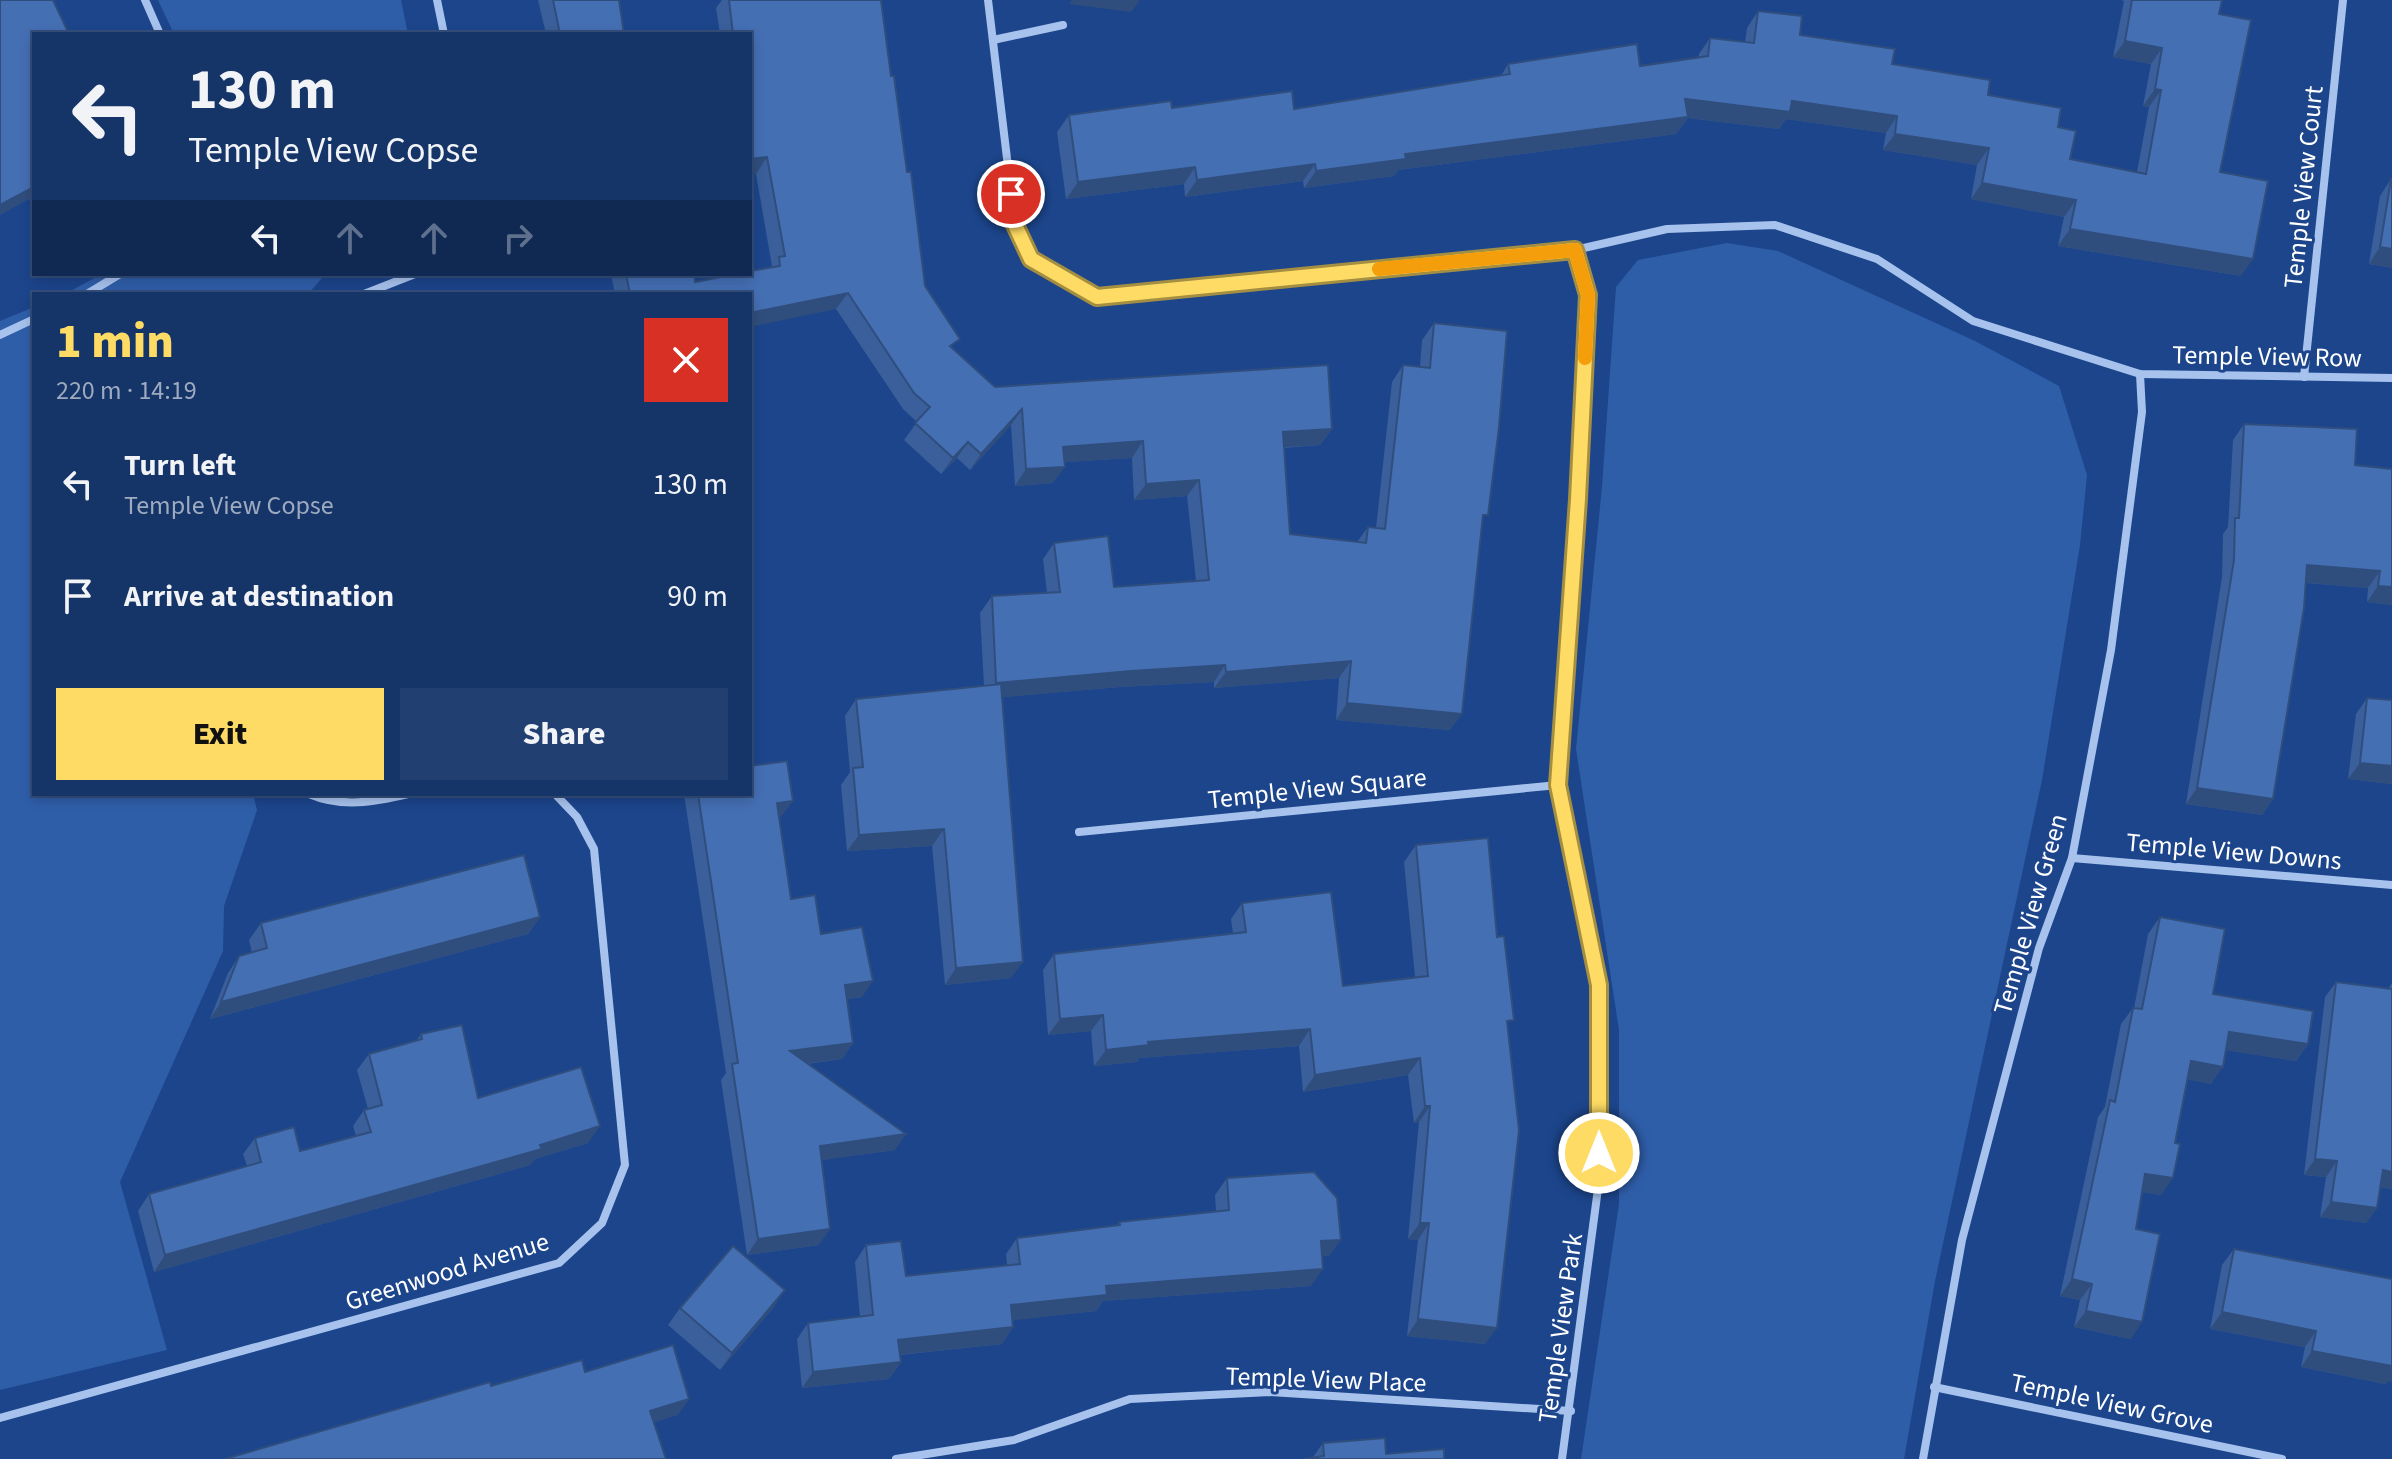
<!DOCTYPE html>
<html lang="en">
<head>
<meta charset="utf-8">
<style>
	:root { --surface:#153468; --page:#223f71; --text:#f1f3f6; --muted:#9daac0; --line:#344f7c; --accent:#fddb64 }
	body { margin:0; font-family:"Source Sans 3",sans-serif; background:var(--page); color:var(--text); height:100vh; display:flex; flex-direction:column; font-size:30px; white-space:nowrap }
	* { box-sizing:border-box; margin:0 }
	p { font-size:26px; color:var(--muted) }
	.icon { flex:none; width:44px; height:44px; fill:none; stroke:currentColor; stroke-width:2; stroke-linecap:round; stroke-linejoin:round }
	.map { position:relative; flex:1; overflow:hidden }
	.details { position:absolute; left:32px; top:292px; width:720px; height:504px; display:flex; flex-direction:column; background:var(--surface); border-radius:0px; box-shadow:0 4px 12px #0003,0 0 0 2px var(--line) }
	.details>* { flex:none }
	.hud { position:absolute; left:32px; top:32px; width:720px; height:244px; border-radius:0px; box-shadow:0 4px 12px #0003,0 0 0 2px var(--line); background:#153468; color:var(--text); overflow:hidden }
	.pin { position:absolute; display:grid; place-items:center; width:68px; height:68px; color:#fff; margin:-34px; border:4px solid #fff; border-radius:50%; box-shadow:0 2px 8px #0007 }
	.me { position:absolute; width:88px; margin:-44px; rotate:0deg; stroke-linejoin:round; filter:drop-shadow(0 0 6px #0008) }
	.turn { display:flex; align-items:center; gap:28px; height:168px; padding:0 24px; font-size:36px }
	.turn .icon { width:104px; height:104px; stroke-width:2.5 }
	.turn b { display:block; font-size:56px; line-height:68px }
	.lanes { display:flex; align-items:center; height:76px; padding:0 24px; background:#0003; justify-content:center; gap:40px; direction:ltr }
	.lanes .off { opacity:.35 }
	.round { display:grid; place-items:center; flex:none; width:84px; height:84px; border-radius:0px; background:var(--page) }
	.headline { display:flex; align-items:center; justify-content:space-between; height:136px; padding:0 24px }
	h1 { font-size:48px; font-weight:800; line-height:60px; color:var(--accent) }
	.button { display:flex; gap:16px; margin-top:auto; padding:16px 24px }
	.button a { flex:1; height:92px; border-radius:0px; background:var(--accent); color:#111; font-size:32px; font-weight:800; line-height:92px; text-align:center }
	.button a+a { background:var(--page); color:var(--text) }
	ul { padding:0; list-style:none }
	li { display:flex; align-items:center; gap:24px; height:112px; padding:0 24px }
	li div { flex:1 }
	li b { display:block; font-size:30px }
	li em { font-style:normal }
	.map>svg:first-child { display:block }
	.green { fill:#2f5ea9 }
	.lines { fill:none; stroke-linecap:round; stroke-linejoin:round }
	.street { stroke:#a7c2ed; stroke-width:8 }
	.wall { fill:#3a5f9a }
	.shaded-wall { fill:#304e7d }
	.building { fill:#446fb3; stroke:#304e7d; stroke-width:2 }
	.route-casing { stroke:#a48e41; stroke-width:20 }
	.route { stroke:#fddb64; stroke-width:14 }
	.slow { stroke:#f59e0b; stroke-width:14 }
	.labels { text-anchor:middle; stroke-width:6; stroke-linejoin:round; paint-order:stroke }
	.street-label { font-size:26px; fill:#fff; stroke:#1c458b }
</style>
</head>
<body>
<div class="map">
<svg width="2392" height="1459" viewBox="0 0 2392 1459">
	<rect width="100%" height="100%" fill="#1c458b"/>
	<!-- green -->
	<g class="green">
		<polygon points="158,0 401,0 408,34 174,34"/>
		<polygon points="1727,243 1778,251 1975,341 2059,386 2087,475 2080,545 2042,780 1935,1281 1904,1459 1581,1459 1619,1204 1619,1030 1576,749 1602,487 1616,287 1638,260"/>
		<polygon points="102,274 337,274 322,278 308,294 65,294"/>
		<polygon points="34,307 34,794 253,794 257,810 224,906 223,951 120,1182 167,1350 0,1390 0,321"/>
	</g>
	<g class="lines">
		<!-- street -->
		<g class="street">
			<polyline points="145,0 160,34"/>
			<polyline points="437,0 444,34"/>
			<polyline points="988,0 1015,225 1031,259 1097,297 1575,250 1667,229 1775,225 1877,259 1973,321 2140,374 2392,378"/>
			<polyline points="993,40 1063,25"/>
			<polyline points="87,294 120,274"/>
			<polyline points="364,294 415,274"/>
			<polyline points="0,335 34,319"/>
			<polyline points="2304,377 2343,0"/>
			<path d="M309,794C342,808 374,802 408,794"/>
			<polyline points="1079,832 1558,785"/>
			<polyline points="2072,858 2392,885"/>
			<polyline points="1934,1387 2282,1459"/>
			<polyline points="0,1418 559,1263 602,1223 625,1165 594,849 577,817 555,794"/>
			<polyline points="896,1459 1014,1440 1130,1399 1270,1392 1571,1411"/>
			<polyline points="1562,1459 1599,1181 1599,985 1558,785 1578,499 1588,295 1575,250"/>
			<polyline points="1923,1459 1962,1240 2039,948 2072,858 2111,650 2142,412 2140,374"/>
		</g>
	</g>
	<!-- wall -->
	<g class="wall">
		<polygon points="538,0 619,0 624,34 546,34"/>
		<polygon points="722,0 881,0 891,76 925,286 953,349 995,387 1332,429 1320,445 1284,448 1290,534 1357,542 1368,527 1376,528 1392,382 1403,365 1420,367 1422,340 1434,323 1482,524 1450,730 1336,720 1339,678 1214,688 1214,682 1120,687 1002,697 1011,978 945,985 932,846 847,851 841,785 850,772 845,716 856,699 984,686 980,613 992,596 1047,593 1043,559 1054,543 1114,587 1196,581 1187,496 1134,500 1132,458 1064,462 1053,483 1015,486 1011,425 970,470 957,458 941,474 904,440 917,422 903,409 836,309 750,294 615,294 611,274 694,274 695,282 771,267 772,266 756,174 750,34 720,34 716,8"/>
		<polygon points="2121,0 2222,0 2219,14 2220,172 2241,276 2058,246 2064,217 1971,199 1977,165 1883,150 1886,133 1786,119 1779,129 1688,118 1676,134 1398,170 1394,176 1304,188 1303,181 1185,197 1184,184 1066,199 1057,132 1069,115 1172,108 1294,109 1501,76 1508,64 1640,66 1698,58 1699,54 1710,38 1745,42 1747,28 1758,11 1800,35 1988,95 2058,127 2070,159 2137,172 2149,107 2143,106 2151,64 2113,57 2124,1"/>
		<polygon points="34,34 34,205 33,206 29,199"/>
		<polygon points="2391,179 2392,268 2369,264 2380,196"/>
		<polygon points="2244,424 2355,465 2392,605 2367,602 2368,588 2306,583 2273,799 2262,815 2186,804 2222,577 2223,534 2228,527 2233,440"/>
		<polygon points="2367,698 2392,784 2348,779 2356,714"/>
		<polygon points="684,794 750,794 781,817 779,817 791,899 821,934 862,997 847,999 853,1043 842,1059 807,1064 895,1150 821,1160 819,1245 747,1255 721,1080 726,1073"/>
		<polygon points="1416,845 1497,937 1508,1028 1485,1344 1407,1336 1418,1240 1408,1239 1419,1122 1414,1123 1408,1075 1303,1092 1299,1046 1139,1058 1137,1062 1094,1066 1091,1031 1048,1035 1043,970 1054,954 1233,934 1231,919 1242,903 1343,986 1415,977 1404,862"/>
		<polygon points="540,917 528,934 210,1019 228,973 239,956 252,953 249,940 261,923"/>
		<polygon points="2160,917 2213,994 2308,1044 2296,1061 2226,1050 2211,1084 2187,1079 2161,1195 2142,1192 2136,1229 2131,1339 2074,1327 2080,1300 2060,1296 2098,1117 2105,1107 2121,1024 2133,1008 2134,1008 2148,934"/>
		<polygon points="2336,982 2388,989 2392,983 2392,1189 2380,1187 2377,1208 2366,1223 2320,1217 2326,1177 2304,1175 2325,997"/>
		<polygon points="421,1034 478,1098 588,1143 535,1159 530,1165 154,1272 138,1211 149,1194 247,1166 243,1154 255,1138 300,1151 356,1136 353,1126 364,1110 368,1109 357,1070 369,1054 416,1041"/>
		<polygon points="1227,1178 1329,1256 1322,1256 1311,1286 1103,1301 1096,1311 1012,1320 1013,1327 1002,1344 900,1355 901,1362 889,1379 802,1388 797,1339 808,1323 860,1317 855,1262 866,1245 906,1276 1007,1265 1006,1254 1017,1238 1117,1225 1119,1222 1216,1211 1215,1195"/>
		<polygon points="2234,1249 2388,1381 2385,1384 2301,1367 2305,1347 2210,1329 2222,1265"/>
		<polygon points="774,1307 720,1370 668,1325 680,1308"/>
		<polygon points="1323,1443 1386,1454 1444,1459 1313,1457"/>
	</g>
	<!-- shaded-wall -->
	<g class="shaded-wall">
		<polygon points="1072,0 1140,0 1131,12 1069,4"/>
		<polygon points="2125,41 2162,48 2151,64 2113,57"/>
		<polygon points="2155,89 2161,90 2149,107 2143,106"/>
		<polygon points="1685,99 1792,101 1897,116 1886,133 1786,119 1779,129 1688,118 1676,134 1398,170 1394,176 1304,188 1316,171"/>
		<polygon points="1895,134 1989,148 1977,165 1883,150"/>
		<polygon points="767,157 756,174 750,174 750,159"/>
		<polygon points="1315,164 1303,181 1185,197 1197,180"/>
		<polygon points="1195,167 1184,184 1066,199 1078,182"/>
		<polygon points="1982,183 2076,200 2064,217 1971,199"/>
		<polygon points="34,187 34,193 29,199 0,215 0,205"/>
		<polygon points="2070,229 2253,259 2241,276 2058,246"/>
		<polygon points="2380,247 2392,249 2392,268 2369,264"/>
		<polygon points="848,293 836,309 750,327 750,313"/>
		<polygon points="1022,409 1011,425 970,470 981,454"/>
		<polygon points="1332,429 1320,445 1271,448 1283,432"/>
		<polygon points="1143,441 1132,458 1052,463 1063,447"/>
		<polygon points="968,442 957,458 941,474 953,458"/>
		<polygon points="1065,467 1053,483 1015,486 1026,469"/>
		<polygon points="1199,480 1187,496 1134,500 1146,484"/>
		<polygon points="2307,565 2380,571 2368,588 2296,582"/>
		<polygon points="2378,586 2392,587 2392,605 2367,602"/>
		<polygon points="1351,661 1339,678 1214,688 1226,672"/>
		<polygon points="1225,665 1214,682 1120,687 985,699 996,683 1131,671"/>
		<polygon points="1347,703 1462,714 1450,730 1336,720"/>
		<polygon points="2360,763 2392,766 2392,784 2348,779"/>
		<polygon points="2197,788 2273,799 2262,815 2186,804"/>
		<polygon points="793,801 781,817 766,819 777,803"/>
		<polygon points="944,829 932,846 847,851 859,835"/>
		<polygon points="540,917 528,934 210,1019 221,1002"/>
		<polygon points="1023,962 1011,978 945,985 956,968"/>
		<polygon points="873,981 862,997 834,1001 845,985"/>
		<polygon points="1103,1015 1091,1031 1048,1035 1060,1019"/>
		<polygon points="1310,1029 1299,1046 1139,1058 1137,1062 1094,1066 1106,1050 1148,1042"/>
		<polygon points="2229,1032 2308,1044 2296,1061 2217,1049"/>
		<polygon points="853,1043 842,1059 779,1067 790,1051"/>
		<polygon points="1420,1058 1408,1075 1303,1092 1315,1075"/>
		<polygon points="2191,1061 2223,1067 2211,1084 2179,1078"/>
		<polygon points="1425,1106 1430,1106 1419,1122 1414,1123"/>
		<polygon points="600,1126 588,1143 535,1159 530,1165 154,1272 165,1255"/>
		<polygon points="906,1134 895,1150 809,1162 820,1146"/>
		<polygon points="2315,1159 2337,1161 2326,1177 2304,1175"/>
		<polygon points="2383,1170 2392,1172 2392,1189 2372,1185"/>
		<polygon points="2145,1174 2173,1178 2161,1195 2133,1191"/>
		<polygon points="2331,1202 2377,1208 2366,1223 2320,1217"/>
		<polygon points="1420,1223 1429,1223 1418,1240 1408,1239"/>
		<polygon points="830,1229 819,1245 747,1255 758,1239"/>
		<polygon points="1341,1240 1329,1256 1310,1257 1321,1241"/>
		<polygon points="1323,1269 1311,1286 1103,1301 1096,1311 999,1322 1011,1305 1106,1286"/>
		<polygon points="2072,1279 2092,1284 2080,1300 2060,1296"/>
		<polygon points="785,1290 774,1307 720,1370 732,1353"/>
		<polygon points="2086,1311 2142,1322 2131,1339 2074,1327"/>
		<polygon points="2222,1312 2316,1331 2305,1347 2210,1329"/>
		<polygon points="1418,1319 1497,1328 1485,1344 1407,1336"/>
		<polygon points="1013,1327 1002,1344 887,1356 898,1340"/>
		<polygon points="2312,1351 2392,1366 2392,1382 2388,1381 2385,1384 2301,1367"/>
		<polygon points="901,1362 889,1379 802,1388 813,1372"/>
		<polygon points="689,1399 678,1415 639,1427 650,1411"/>
	</g>
	<!-- building -->
	<g class="building">
		<polygon points="0,0 53,0 69,34 34,34 34,187 0,205"/>
		<polygon points="553,0 619,0 624,34 560,34"/>
		<polygon points="729,0 881,0 891,76 894,76 907,172 911,172 925,286 960,339 950,346 995,387 1328,365 1332,429 1283,432 1290,534 1366,543 1368,527 1385,529 1403,365 1430,368 1434,323 1507,331 1499,427 1488,515 1483,515 1462,714 1347,703 1351,661 1226,672 1225,665 1131,671 996,683 992,596 1060,592 1054,543 1108,536 1114,587 1209,580 1199,480 1146,484 1143,441 1063,447 1065,467 1026,469 1022,409 981,454 968,442 953,458 915,423 930,407 914,393 848,293 750,313 750,294 630,294 626,274 694,274 695,282 736,274 750,274 750,271 780,266 779,257 785,256 767,157 750,159 750,34 733,34"/>
		<polygon points="2132,0 2222,0 2219,14 2251,20 2220,172 2268,181 2253,259 2070,229 2076,200 1982,183 1989,148 1895,134 1897,116 1792,101 1790,112 1685,99 1688,117 1405,154 1406,159 1316,171 1315,164 1197,180 1195,167 1078,182 1069,115 1171,101 1172,108 1292,91 1294,109 1510,74 1508,64 1637,44 1640,66 1708,56 1710,38 1754,43 1758,11 1802,16 1800,35 1895,49 1892,64 1990,80 1988,95 2061,108 2058,127 2076,131 2070,159 2146,174 2161,90 2155,89 2162,48 2125,41"/>
		<polygon points="2391,179 2392,179 2392,249 2380,247"/>
		<polygon points="2244,424 2357,429 2355,465 2392,469 2392,587 2378,586 2380,571 2307,565 2304,608 2273,799 2197,788 2234,560 2235,518 2239,518"/>
		<polygon points="1001,684 1023,962 956,968 944,829 859,835 853,768 863,767 856,699"/>
		<polygon points="2367,698 2392,700 2392,766 2360,763"/>
		<polygon points="787,761 793,801 777,803 791,899 815,895 821,934 862,927 873,981 845,985 853,1043 790,1051 906,1134 820,1146 830,1229 758,1239 732,1064 738,1063 698,794 750,794 750,766"/>
		<polygon points="1488,838 1497,937 1504,936 1514,1020 1507,1021 1519,1130 1497,1328 1418,1319 1429,1223 1420,1223 1430,1106 1425,1106 1420,1058 1315,1075 1310,1029 1148,1042 1149,1045 1106,1050 1103,1015 1060,1019 1054,954 1246,932 1242,903 1331,892 1343,986 1428,976 1416,845"/>
		<polygon points="524,855 540,917 221,1002 239,956 267,948 261,923"/>
		<polygon points="2160,917 2225,929 2213,994 2313,1011 2308,1044 2229,1032 2223,1067 2191,1061 2175,1143 2180,1144 2173,1178 2145,1174 2136,1229 2160,1234 2142,1322 2086,1311 2092,1284 2072,1279 2110,1100 2115,1102 2133,1008 2142,1009"/>
		<polygon points="2336,982 2392,989 2392,1172 2383,1170 2377,1208 2331,1202 2337,1161 2315,1159"/>
		<polygon points="462,1025 478,1098 581,1067 600,1126 540,1145 542,1149 165,1255 149,1194 261,1162 255,1138 294,1127 300,1151 371,1132 364,1110 382,1105 369,1054 422,1039 421,1034"/>
		<polygon points="1314,1172 1337,1198 1341,1240 1321,1241 1323,1269 1106,1286 1107,1295 1011,1305 1013,1327 898,1340 901,1362 813,1372 808,1323 873,1315 866,1245 901,1241 906,1276 1020,1264 1017,1238 1120,1225 1119,1222 1229,1210 1227,1178"/>
		<polygon points="733,1246 785,1290 732,1353 680,1308"/>
		<polygon points="2234,1249 2392,1279 2392,1366 2312,1351 2316,1331 2222,1312"/>
		<polygon points="673,1345 689,1399 650,1411 666,1459 225,1459 490,1382 491,1386 582,1360 585,1372"/>
		<polygon points="1385,1438 1386,1454 1444,1449 1444,1459 1304,1459 1324,1456 1323,1443"/>
	</g>
	<g class="lines">
		<!-- route casing -->
		<g class="route-casing">
			<polyline id="route" points="1011,194 1015,225 1031,259 1097,297 1575,250 1588,295 1578,499 1558,785 1599,985 1599,1153"/>
		</g>
		<!-- route -->
		<use href="#route" class="route"/>
		<!-- slow -->
		<polyline class="slow" points="1379,269 1575,250 1588,295 1585,358"/>
	</g>
	<g class="labels">
		<!-- street labels -->
		<g class="street-label">
			<text transform="translate(2303 187) rotate(-84)" y="9">Temple View Court</text>
			<text transform="translate(2267 356) rotate(1)" y="9">Temple View Row</text>
			<text transform="translate(1317 788) rotate(-6)" y="9">Temple View Square</text>
			<text transform="translate(2234 851) rotate(5)" y="9">Temple View Downs</text>
			<text transform="translate(2030 914) rotate(-74)" y="9">Temple View Green</text>
			<text transform="translate(447 1271) rotate(-17)" y="9">Greenwood Avenue</text>
			<text transform="translate(1560 1328) rotate(-82)" y="9">Temple View Park</text>
			<text transform="translate(1326 1379) rotate(2)" y="9">Temple View Place</text>
			<text transform="translate(2112 1403) rotate(12)" y="9">Temple View Grove</text>
		</g>
	</g>
</svg>
<div class="pin" style="left:1011px;top:194px;background:#d93025"><svg class="icon" aria-label="arrive" viewBox="0 0 24 24"><path d="M6 21V4h12l-3 4 3 4H6"/></svg></div>
<svg class="me" style="left:1599px;top:1153px" viewBox="-20 -20 40 40"><circle r="17" fill="#fddb64" stroke="#fff" stroke-width="3"/><path d="M0-11L8 9 0 5-8 9z" fill="#fff"/></svg>
<div class="hud">
<div class="turn"><svg class="icon" aria-label="left" viewBox="0 0 24 24"><path d="M17 20v-9H6M10 6l-5 5 5 5"/></svg><div><b>130 m</b>Temple View Copse</div></div>
<div class="lanes"><svg class="icon" aria-label="left" viewBox="0 0 24 24"><path d="M17 20v-9H6M10 6l-5 5 5 5"/></svg><svg class="icon off" aria-label="ahead" viewBox="0 0 24 24"><path d="M12 20V5M6 11l6-6 6 6"/></svg><svg class="icon off" aria-label="ahead" viewBox="0 0 24 24"><path d="M12 20V5M6 11l6-6 6 6"/></svg><svg class="icon off" aria-label="right" viewBox="0 0 24 24"><path d="M7 20v-9h11M14 6l5 5-5 5"/></svg></div>
</div>
<section class="details">
<div class="headline"><div><h1>1 min</h1><p>220 m · 14:19</p></div><a class="round" style="background:#d93025;color:#fff"><svg class="icon" aria-label="close" viewBox="0 0 24 24"><path d="M6 6l12 12M18 6L6 18"/></svg></a></div>
<ul>
<li><svg class="icon" aria-label="left" viewBox="0 0 24 24"><path d="M17 20v-9H6M10 6l-5 5 5 5"/></svg><div><b>Turn left</b><p>Temple View Copse</p></div><em>130 m</em></li>
<li><svg class="icon" aria-label="arrive" viewBox="0 0 24 24"><path d="M6 21V4h12l-3 4 3 4H6"/></svg><div><b>Arrive at destination</b></div><em>90 m</em></li>
</ul>
<div class="button"><a>Exit</a><a>Share</a></div>
</section>
</div>
</body>
</html>
